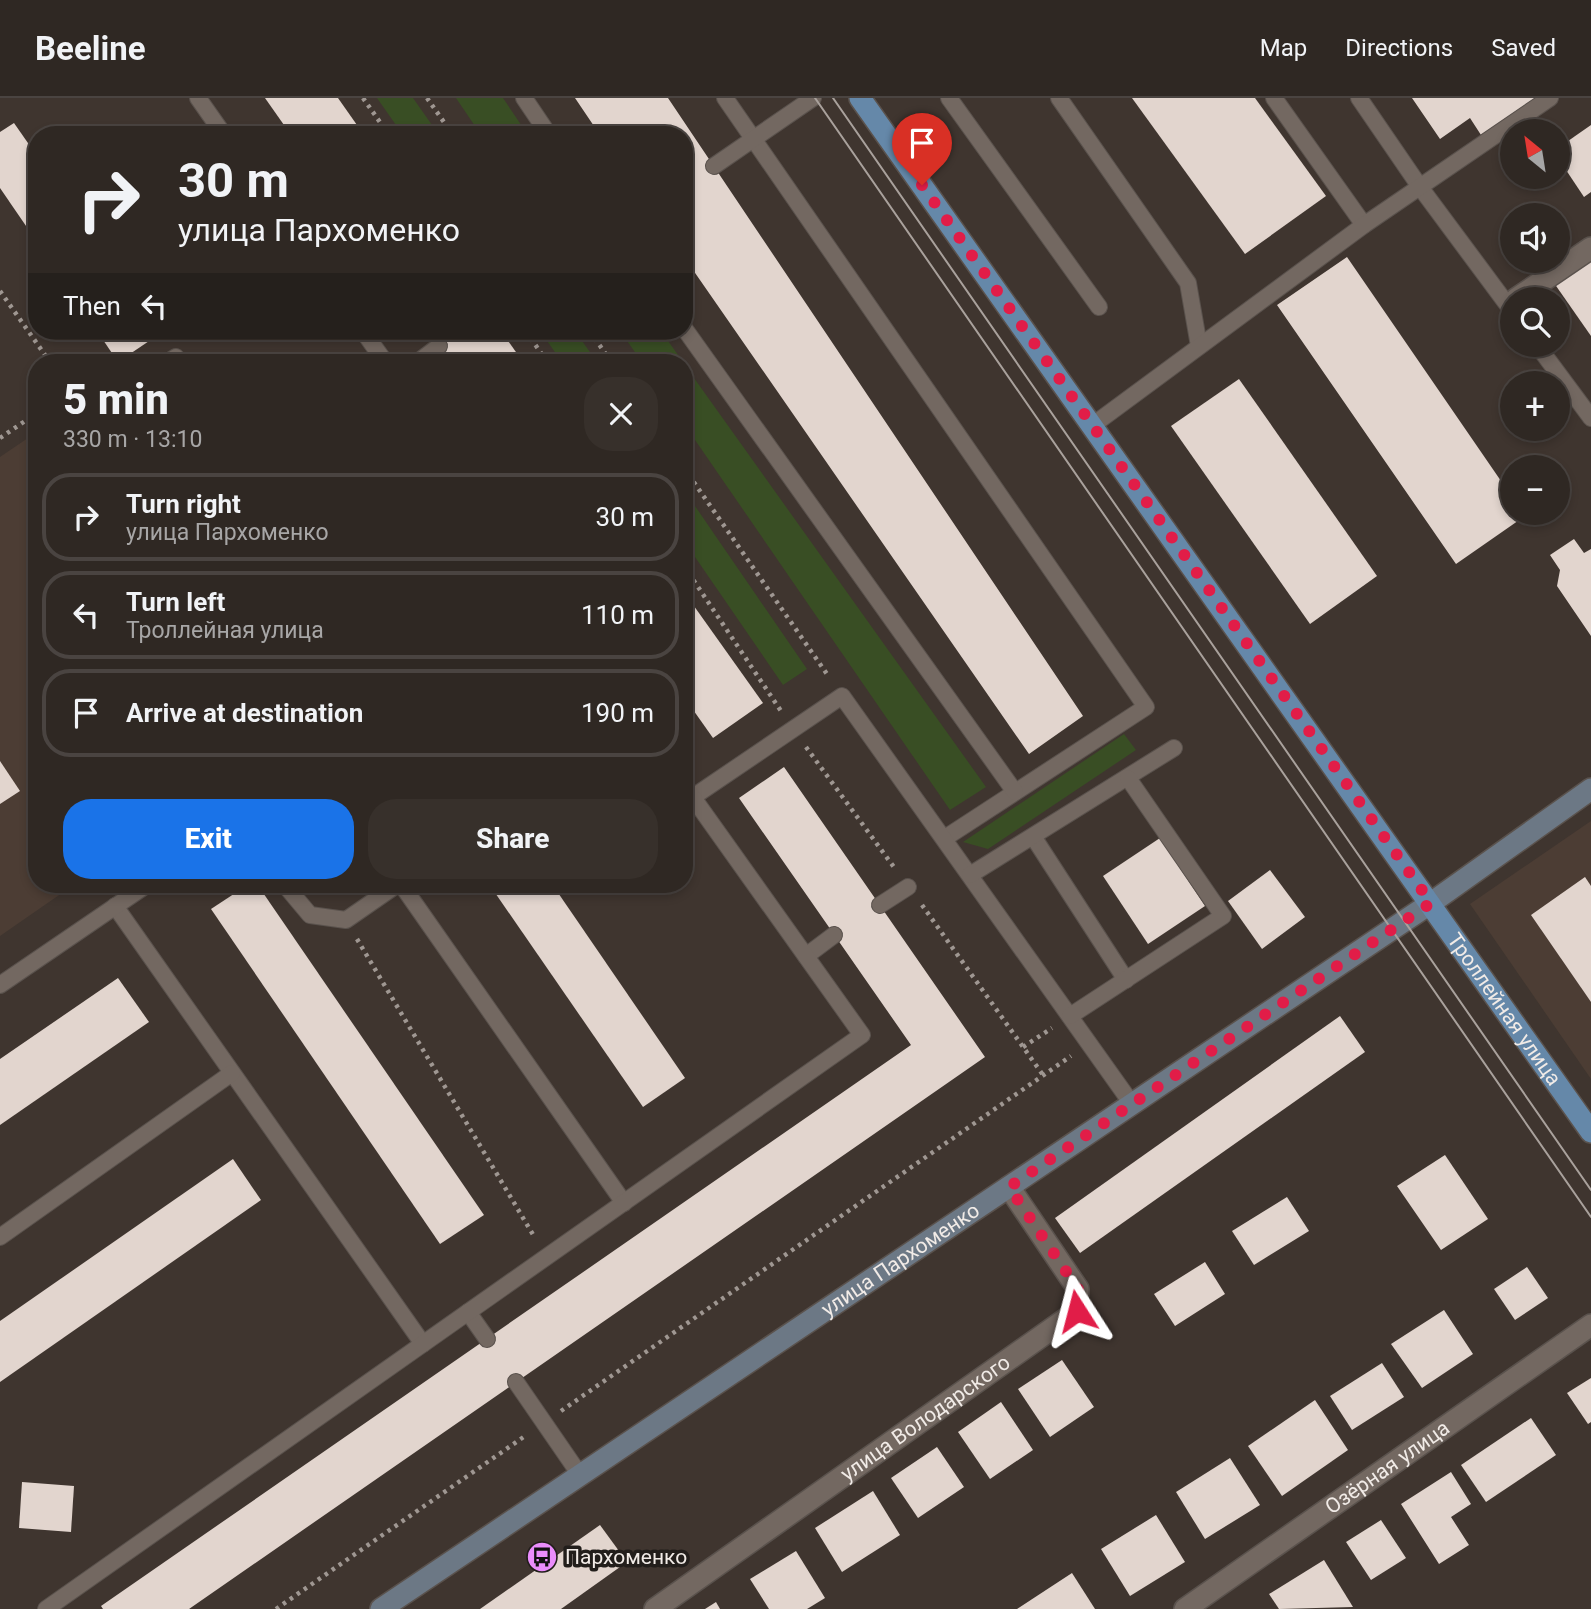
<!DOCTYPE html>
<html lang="en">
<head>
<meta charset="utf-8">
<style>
	:root { --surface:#2f2823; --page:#37302b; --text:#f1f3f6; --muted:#a7a6a6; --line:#4a4441; --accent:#1a73e8 }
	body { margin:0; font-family:Roboto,sans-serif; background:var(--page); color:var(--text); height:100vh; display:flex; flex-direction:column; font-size:26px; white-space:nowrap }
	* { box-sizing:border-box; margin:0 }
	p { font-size:23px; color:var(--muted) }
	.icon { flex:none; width:38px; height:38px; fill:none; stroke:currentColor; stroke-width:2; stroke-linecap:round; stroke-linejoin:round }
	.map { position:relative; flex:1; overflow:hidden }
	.drawer { position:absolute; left:28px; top:256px; width:665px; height:539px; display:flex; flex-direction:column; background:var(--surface); border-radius:28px; box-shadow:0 4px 10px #0003,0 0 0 2px var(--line) }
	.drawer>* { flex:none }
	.banner { position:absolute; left:28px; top:28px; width:665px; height:214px; border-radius:28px; box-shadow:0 4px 10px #0003,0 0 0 2px var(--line); background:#2f2823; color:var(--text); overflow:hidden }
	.needle { width:46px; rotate:330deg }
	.controls { position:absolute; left:1500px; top:21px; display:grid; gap:14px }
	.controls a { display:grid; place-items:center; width:70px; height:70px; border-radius:50%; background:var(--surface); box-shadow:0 4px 10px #0003,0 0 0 2px var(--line); font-size:35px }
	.pin { position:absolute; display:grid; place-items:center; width:60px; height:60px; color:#fff; margin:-72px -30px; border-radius:50% 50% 50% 0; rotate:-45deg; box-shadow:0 0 7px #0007 }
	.pin .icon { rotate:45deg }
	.me { position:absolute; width:77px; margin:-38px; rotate:351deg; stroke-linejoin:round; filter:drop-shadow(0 0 5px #0008) }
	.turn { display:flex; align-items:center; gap:24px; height:147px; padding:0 35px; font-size:32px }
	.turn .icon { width:91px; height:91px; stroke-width:2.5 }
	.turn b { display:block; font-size:49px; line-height:60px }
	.then { display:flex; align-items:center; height:66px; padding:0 35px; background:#0003; gap:14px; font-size:26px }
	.round { display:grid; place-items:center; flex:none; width:74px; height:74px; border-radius:28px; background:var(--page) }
	.overview { display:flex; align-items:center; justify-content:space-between; height:119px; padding:0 35px }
	h1 { font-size:42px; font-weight:800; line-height:52px }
	.cta { display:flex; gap:14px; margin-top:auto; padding:14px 35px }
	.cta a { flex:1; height:80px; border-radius:28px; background:var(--accent); color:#fff; font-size:28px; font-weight:800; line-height:80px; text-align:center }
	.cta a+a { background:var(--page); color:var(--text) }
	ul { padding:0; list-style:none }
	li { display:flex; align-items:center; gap:21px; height:88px; margin:0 14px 10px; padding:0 21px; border:4px solid var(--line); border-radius:28px }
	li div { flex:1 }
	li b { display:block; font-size:26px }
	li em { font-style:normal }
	header { display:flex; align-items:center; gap:42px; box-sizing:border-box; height:98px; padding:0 35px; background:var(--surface); border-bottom:2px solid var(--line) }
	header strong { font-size:33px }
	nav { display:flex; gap:38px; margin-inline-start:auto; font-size:24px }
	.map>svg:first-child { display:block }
	.built { fill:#4c3d34 }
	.green { fill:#394e24 }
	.building { fill:#e2d5ce }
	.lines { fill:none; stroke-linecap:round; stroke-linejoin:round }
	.lane-casing { stroke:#5a524d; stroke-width:18 }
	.street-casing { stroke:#5a524d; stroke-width:24 }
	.secondary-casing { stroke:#5a524d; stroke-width:24 }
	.primary-casing { stroke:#5a524d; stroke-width:24 }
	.path { stroke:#9f9792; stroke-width:4.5; stroke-dasharray:3.5 5; stroke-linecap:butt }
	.lane { stroke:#736861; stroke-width:16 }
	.street { stroke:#736861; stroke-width:21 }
	.secondary { stroke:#6c7885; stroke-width:21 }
	.primary { stroke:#6588a9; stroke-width:21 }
	.tram { stroke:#a9a19c; stroke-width:2 }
	.route { stroke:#e11d48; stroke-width:12; stroke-dasharray:0 21.6 }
	.labels { text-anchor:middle; stroke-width:7; stroke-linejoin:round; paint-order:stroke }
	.street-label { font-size:21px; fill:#f1ebe7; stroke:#221e1b }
	.poi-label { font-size:21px; fill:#f1ebe7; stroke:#221e1b; text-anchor:start }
</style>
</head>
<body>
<header>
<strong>Beeline</strong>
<nav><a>Map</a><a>Directions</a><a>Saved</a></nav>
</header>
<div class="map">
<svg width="1591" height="1511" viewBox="0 0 1591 1511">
	<rect width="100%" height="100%" fill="#3f352f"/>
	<!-- built -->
	<g class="built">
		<polygon points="28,340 37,353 37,786 75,786 0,838 0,359"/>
		<polygon points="1591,723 1591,981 1470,806"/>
	</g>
	<!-- green -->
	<g class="green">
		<polygon points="377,0 413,0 439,37 403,37"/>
		<polygon points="456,0 503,0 528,37 481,37"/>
		<polygon points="540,233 575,233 597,264 562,264"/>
		<polygon points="620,233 661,233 683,264 642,264"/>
		<polygon points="684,266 986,689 950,712 684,326"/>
		<polygon points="684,392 807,571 783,587 684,443"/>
		<polygon points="1124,636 1136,652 988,751 963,744"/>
	</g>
	<!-- building -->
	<g class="building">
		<polygon points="265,0 338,0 364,37 291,37"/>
		<polygon points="575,0 668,0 1083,618 1029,656 684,159 684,37 600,37"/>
		<polygon points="1132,0 1255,0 1326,98 1245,156"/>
		<polygon points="1412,0 1535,0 1481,37 1470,20 1440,41"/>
		<polygon points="14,25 37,58 37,144 0,90 0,34"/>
		<polygon points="1591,27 1591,94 1584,99 1558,60 1558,50"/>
		<polygon points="1347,159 1512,399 1512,415 1523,415 1525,418 1456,466 1277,207"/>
		<polygon points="1591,159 1591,238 1554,185"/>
		<polygon points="97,233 155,233 158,237 118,264"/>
		<polygon points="428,233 501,233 523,264 450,264"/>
		<polygon points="1239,281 1377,478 1310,526 1171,328"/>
		<polygon points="1574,441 1584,455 1591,451 1591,538 1557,488 1560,472 1550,457"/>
		<polygon points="684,494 763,605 713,640 684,599"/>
		<polygon points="0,663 20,693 0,706"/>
		<polygon points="784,669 985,959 189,1511 103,1511 101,1508 911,947 739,700"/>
		<polygon points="1160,740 1205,808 1148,846 1103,778"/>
		<polygon points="1270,772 1305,819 1262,851 1228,803"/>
		<polygon points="1585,779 1591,788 1591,904 1531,817"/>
		<polygon points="249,786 257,786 484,1117 440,1146 211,811"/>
		<polygon points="489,786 552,786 685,980 643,1009"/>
		<polygon points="118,880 149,924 0,1027 0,961"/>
		<polygon points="1340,918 1365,954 1080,1155 1055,1120"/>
		<polygon points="1445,1057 1488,1121 1441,1152 1397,1088"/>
		<polygon points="233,1061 261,1102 0,1284 0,1223"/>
		<polygon points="1287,1099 1309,1133 1254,1167 1232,1133"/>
		<polygon points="1205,1164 1225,1196 1175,1228 1154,1196"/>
		<polygon points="1527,1169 1548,1200 1515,1222 1494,1191"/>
		<polygon points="1444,1212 1473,1256 1422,1290 1391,1246"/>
		<polygon points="1062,1262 1094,1309 1050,1339 1018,1291"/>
		<polygon points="1382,1265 1404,1299 1352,1332 1330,1298"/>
		<polygon points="1591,1280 1591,1324 1588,1326 1567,1295"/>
		<polygon points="1315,1302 1348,1352 1282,1398 1248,1348"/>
		<polygon points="1001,1304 1033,1352 990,1381 958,1334"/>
		<polygon points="1531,1320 1556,1357 1486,1404 1461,1367"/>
		<polygon points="937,1349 964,1389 918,1420 891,1380"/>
		<polygon points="1230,1360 1260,1407 1205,1441 1176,1394"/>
		<polygon points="1451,1374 1471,1406 1451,1419 1469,1447 1439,1466 1401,1406"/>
		<polygon points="22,1384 74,1388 71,1434 19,1430"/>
		<polygon points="873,1393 900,1437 842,1474 815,1430"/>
		<polygon points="1156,1417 1185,1464 1130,1498 1101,1451"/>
		<polygon points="1381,1422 1406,1460 1371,1482 1346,1444"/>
		<polygon points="600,1427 627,1464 561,1511 480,1511"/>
		<polygon points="796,1453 825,1500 807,1511 769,1511 750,1481"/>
		<polygon points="1324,1462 1353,1509 1279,1511 1269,1496"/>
		<polygon points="1072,1475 1095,1511 1017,1511"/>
		<polygon points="716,1504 720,1511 705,1511"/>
	</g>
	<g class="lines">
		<!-- lane casing -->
		<g class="lane-casing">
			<g id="lane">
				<polyline points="198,0 224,37"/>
				<polyline points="524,0 549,37"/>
				<polyline points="725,0 1146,609 945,740"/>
				<polyline points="949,0 1099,209"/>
				<polyline points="1059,0 1188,185 1199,248"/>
				<polyline points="1274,0 1364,127"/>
				<polyline points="1359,0 1420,89 1512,213"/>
				<polyline points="714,68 813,0"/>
				<polyline points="684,230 1015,694"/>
				<polyline points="363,233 385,264"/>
				<polyline points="1537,247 1591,320"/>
				<polyline points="168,264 176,259"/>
				<polyline points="418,264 439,248"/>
				<polyline points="1093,327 1364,127 1550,0"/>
				<polyline points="693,699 842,598 1132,1006"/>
				<polyline points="1034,740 1126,882"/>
				<polyline points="970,777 1174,650"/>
				<polyline points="284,786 310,817 346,822 398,786"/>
				<polyline points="401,786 624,1105"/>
				<polyline points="880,807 908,789"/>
				<polyline points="115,808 423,1246"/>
				<polyline points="806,858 834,837"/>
				<polyline points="0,887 148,786"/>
				<polyline points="1070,918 1223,818 1128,680"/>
				<polyline points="0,1139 232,975"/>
				<polyline points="468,1214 487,1241"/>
				<polyline points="516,1284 580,1377"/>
				<polyline points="46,1511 862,937 684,687"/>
			</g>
		</g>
		<!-- street casing -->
		<g class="street-casing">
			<g id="street">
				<polyline points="1516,201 1591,150"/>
				<path id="s1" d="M655,1511L1077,1213L1078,1191L1009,1089"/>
				<path id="s2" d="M1185,1511L1591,1227"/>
			</g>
		</g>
		<!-- secondary casing -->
		<g class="secondary-casing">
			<g id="secondary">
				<path id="s3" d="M381,1511L1431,805L1591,691"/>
			</g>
		</g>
		<!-- primary casing -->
		<g class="primary-casing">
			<g id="primary">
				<path id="s4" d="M860,0L1591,1034"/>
			</g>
		</g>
		<!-- path -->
		<g class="path">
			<polyline points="363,0 389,37"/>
			<polyline points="427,0 453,37"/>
			<polyline points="0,193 50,264"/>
			<polyline points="526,233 547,264"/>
			<polyline points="590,233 611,264"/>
			<polyline points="37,315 34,317 37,322"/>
			<polyline points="0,340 34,317"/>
			<polyline points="684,370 829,579"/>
			<polyline points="684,468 781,613"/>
			<polyline points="806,649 896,772"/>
			<polyline points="922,807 1043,977"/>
			<polyline points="357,841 535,1140"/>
			<polyline points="1023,949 1052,930"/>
			<polyline points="561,1313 1071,958"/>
			<polyline points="276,1511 525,1338"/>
		</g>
		<!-- lane -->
		<use href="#lane" class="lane"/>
		<!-- street -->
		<use href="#street" class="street"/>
		<!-- secondary -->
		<use href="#secondary" class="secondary"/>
		<!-- primary -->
		<use href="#primary" class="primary"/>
		<!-- tram -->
		<g class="tram">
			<polyline points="815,0 1591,1119"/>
			<polyline points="833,0 1591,1092"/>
		</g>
	</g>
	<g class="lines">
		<!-- route -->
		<polyline class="route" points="922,87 1431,805 1009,1089 1078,1191 1077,1213"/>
	</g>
	<!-- icons -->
	<defs>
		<g id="bus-disc" transform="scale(1.575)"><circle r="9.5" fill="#ea8dfc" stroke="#221e1b"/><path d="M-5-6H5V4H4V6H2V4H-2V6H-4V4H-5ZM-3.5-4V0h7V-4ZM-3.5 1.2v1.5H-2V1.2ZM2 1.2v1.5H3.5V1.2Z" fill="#111"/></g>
	</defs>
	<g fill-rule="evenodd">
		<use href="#bus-disc" x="542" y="1459"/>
	</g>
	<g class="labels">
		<!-- street labels -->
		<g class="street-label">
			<text dy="7" stroke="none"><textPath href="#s4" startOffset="1116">Троллейная улица</textPath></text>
			<text dy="7" stroke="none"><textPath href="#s3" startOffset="626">улица Пархоменко</textPath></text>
			<text dy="7" stroke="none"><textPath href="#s1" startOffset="331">улица Володарского</textPath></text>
			<text dy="7" stroke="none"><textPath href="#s2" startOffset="247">Озёрная улица</textPath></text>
		</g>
		<!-- poi labels -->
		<g class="poi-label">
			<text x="565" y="1466">Пархоменко</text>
		</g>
	</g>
</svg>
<div class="controls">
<a><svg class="needle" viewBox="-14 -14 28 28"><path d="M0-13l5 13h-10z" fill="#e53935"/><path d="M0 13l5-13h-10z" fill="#a7a6a6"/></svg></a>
<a><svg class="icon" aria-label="sound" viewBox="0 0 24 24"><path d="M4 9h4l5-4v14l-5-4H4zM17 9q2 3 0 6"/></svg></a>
<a><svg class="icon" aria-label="search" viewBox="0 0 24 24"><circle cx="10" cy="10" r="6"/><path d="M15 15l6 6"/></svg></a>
<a>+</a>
<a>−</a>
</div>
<div class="pin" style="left:922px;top:87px;background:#d93025"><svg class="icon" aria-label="arrive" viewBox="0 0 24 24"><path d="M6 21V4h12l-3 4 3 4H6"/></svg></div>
<svg class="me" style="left:1077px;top:1213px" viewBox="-20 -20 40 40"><path d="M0-17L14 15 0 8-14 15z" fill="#e11d48" stroke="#fff" stroke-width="4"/></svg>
<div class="banner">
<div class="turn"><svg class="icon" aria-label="right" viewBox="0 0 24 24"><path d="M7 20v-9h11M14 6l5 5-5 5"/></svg><div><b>30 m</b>улица Пархоменко</div></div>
<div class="then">Then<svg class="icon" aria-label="left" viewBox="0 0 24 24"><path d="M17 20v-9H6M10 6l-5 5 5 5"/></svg></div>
</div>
<section class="drawer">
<div class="overview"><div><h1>5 min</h1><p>330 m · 13:10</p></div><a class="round"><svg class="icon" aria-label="close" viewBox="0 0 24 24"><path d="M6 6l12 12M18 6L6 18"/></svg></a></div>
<ul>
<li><svg class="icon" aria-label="right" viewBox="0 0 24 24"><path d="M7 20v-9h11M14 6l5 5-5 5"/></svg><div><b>Turn right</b><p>улица Пархоменко</p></div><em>30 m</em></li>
<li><svg class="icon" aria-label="left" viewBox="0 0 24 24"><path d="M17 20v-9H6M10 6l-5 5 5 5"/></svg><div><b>Turn left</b><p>Троллейная улица</p></div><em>110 m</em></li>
<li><svg class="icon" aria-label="arrive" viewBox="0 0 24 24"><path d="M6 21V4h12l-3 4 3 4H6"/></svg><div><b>Arrive at destination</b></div><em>190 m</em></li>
</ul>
<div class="cta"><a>Exit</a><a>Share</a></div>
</section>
</div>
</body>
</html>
